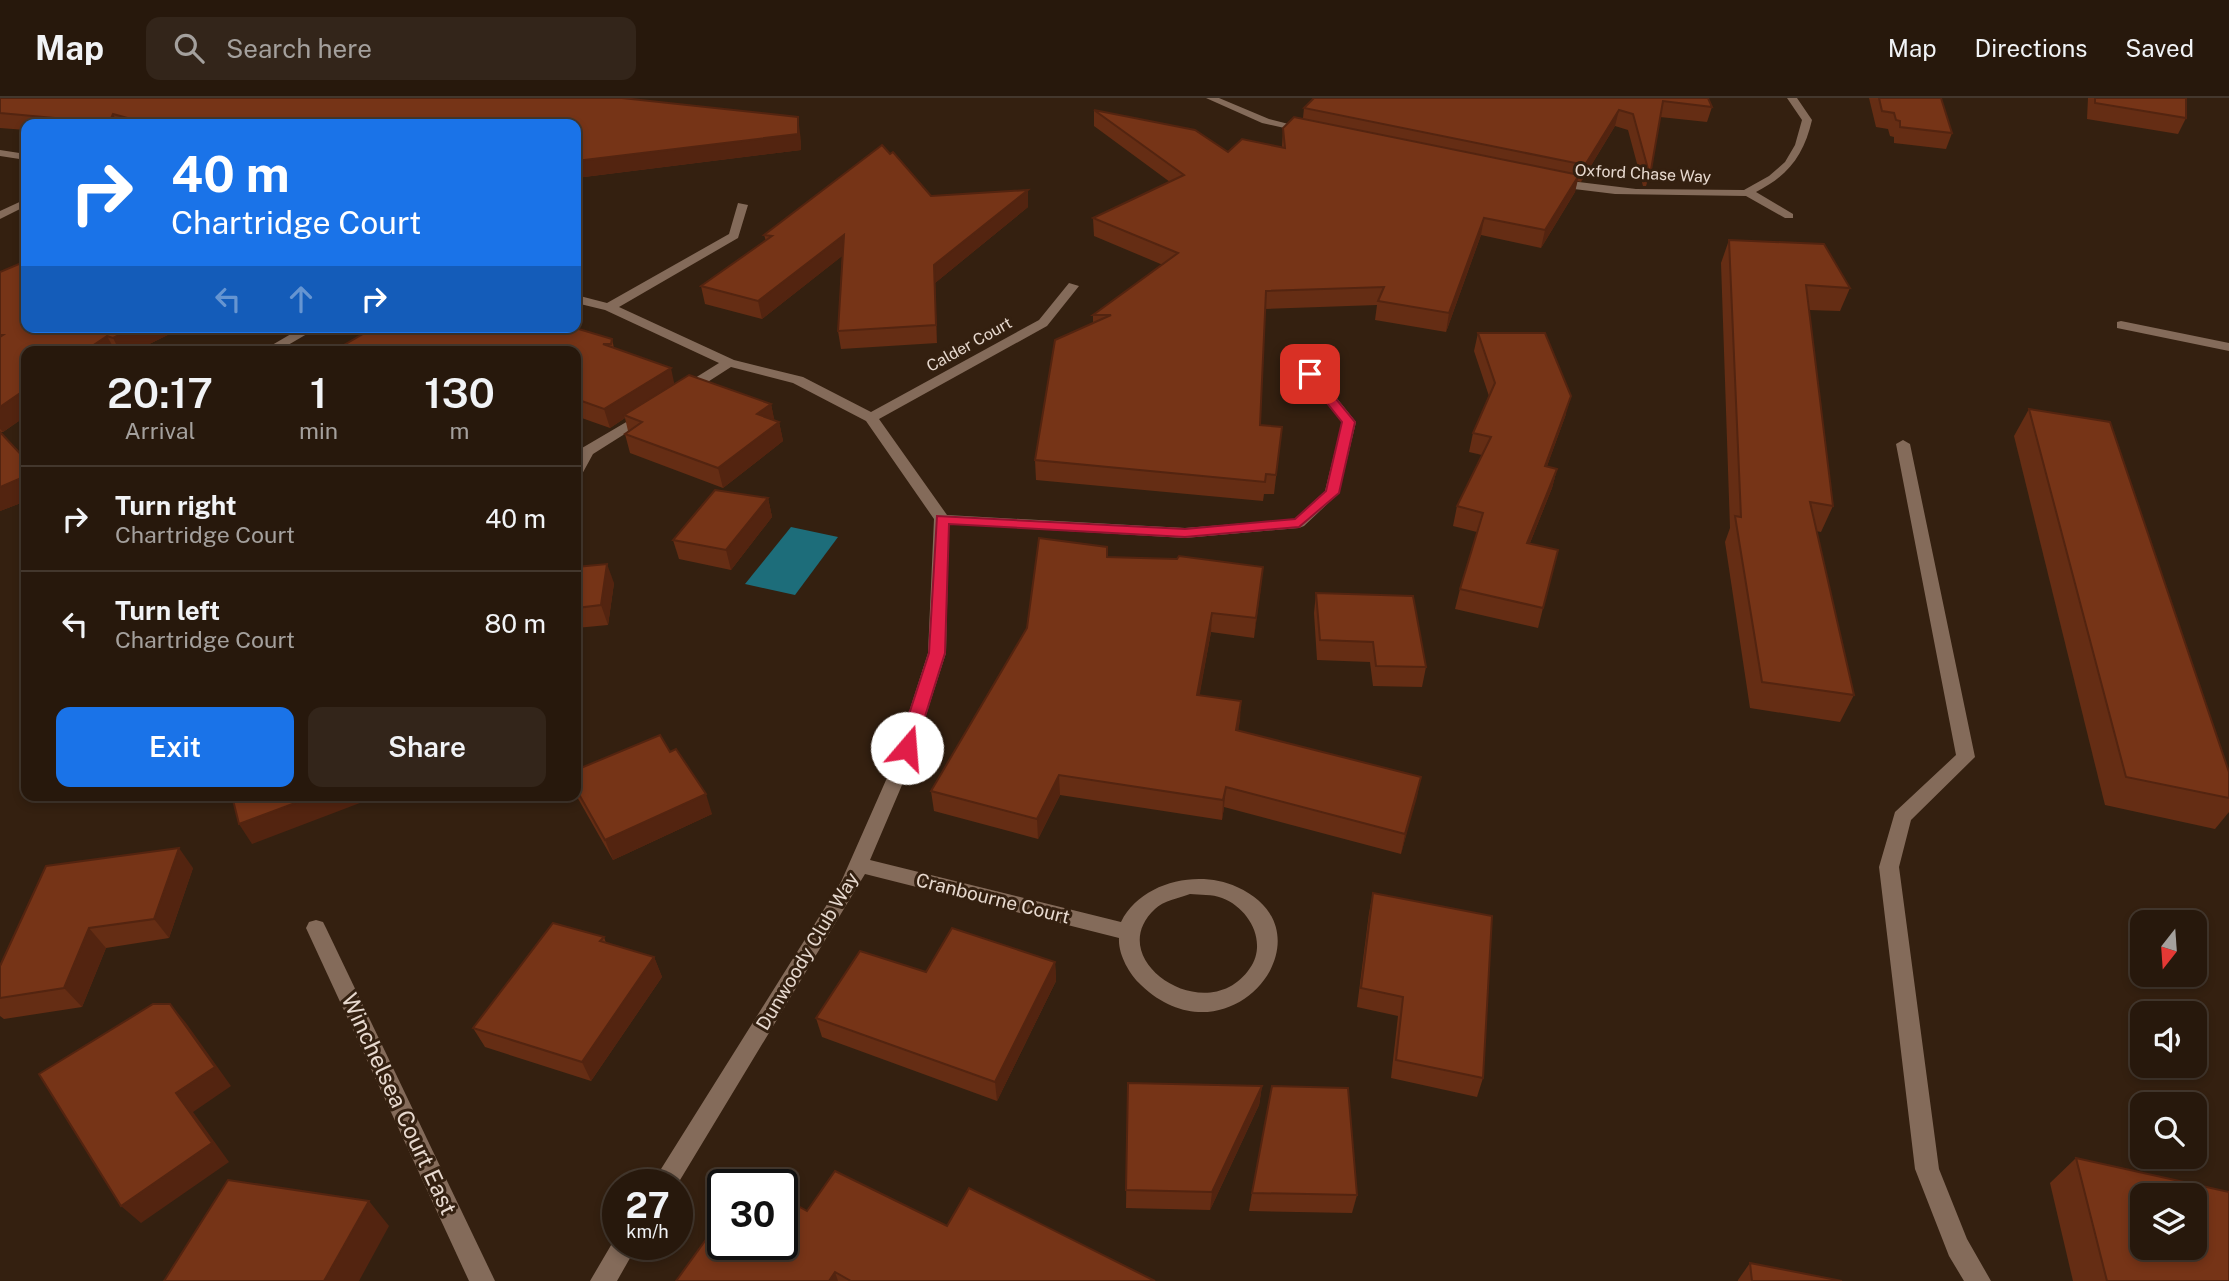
<!DOCTYPE html>
<html lang="en">
<head>
<meta charset="utf-8">
<style>
	:root { --surface:#27180c; --page:#33251a; --text:#f1f3f6; --muted:#a4a09d; --line:#43372d; --accent:#1a73e8 }
	body { margin:0; font-family:"Public Sans",sans-serif; background:var(--page); color:var(--text); height:100vh; display:flex; flex-direction:column; font-size:26px; white-space:nowrap }
	* { box-sizing:border-box; margin:0 }
	p { font-size:23px; color:var(--muted) }
	.icon { flex:none; width:38px; height:38px; fill:none; stroke:currentColor; stroke-width:2; stroke-linecap:round; stroke-linejoin:round }
	.map { position:relative; flex:1; overflow:hidden }
	.side { position:absolute; left:21px; top:248px; width:560px; height:455px; display:flex; flex-direction:column; background:var(--surface); border-radius:14px; box-shadow:0 4px 10px #0003,0 0 0 2px var(--line) }
	.side>* { flex:none }
	.banner { position:absolute; left:21px; top:21px; width:560px; height:214px; border-radius:14px; box-shadow:0 4px 10px #0003,0 0 0 2px var(--line); background:#1a73e8; color:#fff; overflow:hidden }
	.needle { width:46px; rotate:197deg }
	.tools { position:absolute; left:2130px; top:812px; display:grid; gap:14px }
	.tools a { display:grid; place-items:center; width:77px; height:77px; border-radius:14px; background:var(--surface); box-shadow:0 4px 10px #0003,0 0 0 2px var(--line); font-size:35px }
	.speed { position:absolute; left:602px; top:1071px; display:flex; gap:14px; font-size:35px; font-weight:700; text-align:center }
	.speed>* { display:grid; place-content:center; width:91px; height:91px; border-radius:50%; background:var(--surface); box-shadow:0 4px 10px #0003,0 0 0 2px var(--line); line-height:1 }
	.speed small { font-size:18px; font-weight:400 }
	.speed .limit { border:4px solid #111; border-radius:10px; background:#fff; color:#111 }
	.pin { position:absolute; display:grid; place-items:center; width:60px; height:60px; color:#fff; margin:-30px; border-radius:14px; box-shadow:0 4px 10px #0006 }
	.me { position:absolute; width:77px; margin:-38px; rotate:18deg; stroke-linejoin:round; filter:drop-shadow(0 0 5px #0008) }
	.turn { display:flex; align-items:center; gap:24px; height:147px; padding:0 35px; font-size:32px }
	.turn .icon { width:91px; height:91px; stroke-width:2.5 }
	.turn b { display:block; font-size:49px; line-height:60px }
	.lanes { display:flex; align-items:center; height:66px; padding:0 35px; background:#0003; justify-content:center; gap:35px; direction:ltr }
	.lanes .off { opacity:.35 }
	.eta { display:flex; justify-content:space-evenly; align-items:center; height:119px; text-align:center }
	.eta b { font-size:42px; font-weight:600; line-height:49px }
	.primary-button { display:flex; gap:14px; margin-top:auto; padding:14px 35px }
	.primary-button a { flex:1; height:80px; border-radius:14px; background:var(--accent); color:#fff; font-size:28px; font-weight:600; line-height:80px; text-align:center }
	.primary-button a+a { background:var(--page); color:var(--text) }
	ul { padding:0; list-style:none }
	li { display:flex; align-items:center; gap:21px; height:105px; padding:0 35px; border-top:2px solid var(--line) }
	li div { flex:1 }
	li b { display:block; font-size:26px }
	li em { font-style:normal }
	header { display:flex; align-items:center; gap:42px; box-sizing:border-box; height:98px; padding:0 35px; background:var(--surface); border-bottom:2px solid var(--line) }
	header strong { font-size:33px }
	nav { display:flex; gap:38px; margin-inline-start:auto; font-size:24px }
	.search { width:490px; height:63px; background:var(--page); display:flex; align-items:center; gap:18px; box-sizing:border-box; padding:0 24px; border-radius:14px; color:var(--muted); font-size:26px }
	.map>svg:first-child { display:block }
	.water { fill:#1d6d7a }
	.lines { fill:none; stroke-linecap:round; stroke-linejoin:round }
	.service { fill:#846b5a; fill-rule:evenodd }
	.minor { fill:#846b5a; fill-rule:evenodd }
	.wall { fill:#652d14 }
	.shaded-wall { fill:#532410 }
	.building { fill:#763417; stroke:#532410; stroke-width:2; fill-rule:evenodd }
	.route { fill:#e11d48; stroke:#92132f; stroke-width:2 }
	.labels { text-anchor:middle; stroke-width:6; stroke-linejoin:round; paint-order:stroke }
	.far-street-label { font-size:16px; fill:#e7d9cf; stroke:#342010 }
	.street-label { font-size:19px; fill:#e7d9cf; stroke:#342010 }
	.near-street-label { font-size:23px; fill:#e7d9cf; stroke:#342010 }
</style>
</head>
<body>
<header>
<strong>Map</strong>
<div class="search"><svg class="icon" aria-label="search" viewBox="0 0 24 24"><circle cx="10" cy="10" r="6"/><path d="M15 15l6 6"/></svg>Search here</div>
<nav><a>Map</a><a>Directions</a><a>Saved</a></nav>
</header>
<div class="map">
<svg width="2229" height="1183" viewBox="0 0 2229 1183">
	<rect width="100%" height="100%" fill="#342010"/>
	<!-- water -->
	<polygon class="water" points="791,429 838,439 795,497 745,486"/>
	<g class="lines">
		<!-- service -->
		<polygon class="service" points="1903,342 1910,346 1975,659 1911,722 1899,769 1939,1071 1967,1141 1991,1183 1964,1183 1949,1158 1915,1071 1879,769 1895,714 1956,657 1896,346"/>
		<!-- minor -->
		<g class="minor">
			<polygon points="1206,0 1219,0 1269,21 1312,32 1307,35 1262,25"/>
			<path d="M1787,0H1797L1812,22C1804,57 1788,78 1756,94L1793,116V120H1785L1746,98L1615,96L1574,91L1549,84L1554,81L1636,91L1744,92L1769,78L1785,64L1795,47L1802,22Z"/>
			<polygon points="0,52 26,56 26,62 0,58"/>
			<polygon points="26,101 26,108 0,121 0,113"/>
			<path d="M738,105L748,107L738,140L619,209L734,262L803,279L871,314L1039,222L1069,185L1079,188L1047,228L879,321L947,417L1185,430L1295,421L1325,393L1342,324L1305,279V273H1315L1356,324L1339,395L1304,428L1299,430L1185,440L949,426L946,555L908,673L870,762L1121,824C1141,784 1198,771 1237,789C1338,834 1230,972 1141,887C1129,876 1118,856 1119,840L865,776L677,1087H651L841,784L890,673L928,555L934,421L866,323L793,285L731,269L689,296H679V290L719,265L605,212L576,205V197L607,205L729,136ZM1190,796C1200,797 1212,796 1222,800C1249,810 1268,844 1250,870C1208,933 1100,862 1155,811C1163,803 1179,800 1190,796Z"/>
			<polygon points="2121,223 2229,245 2229,253 2117,230 2117,224"/>
			<polygon points="303,229 319,229 276,254 260,254"/>
			<polygon points="645,313 650,314 650,320 593,356 581,378 576,379 576,361 582,350"/>
			<polygon points="316,822 323,824 326,830 495,1183 469,1183 306,830 309,824"/>
			<polygon points="617,1137 618,1146 638,1146 617,1183 590,1183"/>
		</g>
	</g>
	<!-- wall -->
	<g class="wall">
		<polygon points="0,0 800,35 801,52 576,80 576,26 26,26 26,32 0,30"/>
		<polygon points="1708,0 1712,9 1707,24 1660,19 1651,72 1646,88 1643,88 1628,32 1615,28 1581,84 1577,83 1575,94 1541,150 1481,137 1446,234 1375,222 1377,207 1265,211 1260,327 1282,329 1274,396 1264,396 1263,403 1036,382 1035,362 1093,225 1093,217 1163,167 1094,138 1093,120 1170,84 1094,28 1094,12 1228,54 1282,49 1283,30 1303,20 1304,10"/>
		<polygon points="1869,0 1941,0 1952,35 1946,51 1894,45 1894,39 1890,38 1888,31 1876,29"/>
		<polygon points="2088,0 2186,0 2186,20 2178,36 2087,21"/>
		<polygon points="931,98 1028,109 935,185 937,245 841,251 838,233 842,158 762,221 705,206 701,188 766,143 764,137"/>
		<polygon points="1729,142 1850,190 1840,213 1809,212 1833,408 1821,434 1816,433 1854,597 1840,624 1750,610 1725,444 1730,430 1721,165"/>
		<polygon points="0,174 184,229 133,254 26,254 26,318 3,334 0,334 26,403 0,413"/>
		<polygon points="1478,235 1566,316 1547,368 1557,371 1552,390 1530,445 1543,510 1538,530 1455,511 1460,491 1477,434 1453,428 1457,408 1482,357 1469,354 1473,335 1489,298 1474,253"/>
		<polygon points="612,241 614,250 675,286 771,306 774,322 779,324 783,343 723,390 630,355 625,336 628,333 625,320 610,330 576,318 576,254"/>
		<polygon points="2029,311 2229,674 2229,714 2215,731 2105,707 2014,338"/>
		<polygon points="768,400 772,419 731,472 679,461 673,442"/>
		<polygon points="1107,459 1263,469 1254,540 1211,534 1199,598 1241,603 1238,633 1421,679 1401,756 1224,709 1222,722 1060,697 1038,741 934,713 931,693"/>
		<polygon points="576,469 614,485 608,527 576,530"/>
		<polygon points="1316,495 1426,569 1422,589 1373,588 1370,564 1317,562 1314,515"/>
		<polygon points="670,654 712,716 613,762 576,697 576,672"/>
		<polygon points="193,770 169,840 106,850 82,909 4,921 0,918 0,868"/>
		<polygon points="1373,795 1483,980 1477,999 1391,980 1398,918 1357,909 1369,815"/>
		<polygon points="604,839 606,845 654,859 662,879 591,983 485,949 473,930"/>
		<polygon points="1055,864 1056,883 997,1003 822,939 816,920 926,874"/>
		<polygon points="1128,985 1262,988 1259,1007 1210,1112 1126,1110"/>
		<polygon points="2076,1060 2229,1183 2073,1183 2050,1085"/>
		<polygon points="1252,1095 1357,1097 1352,1115 1249,1113"/>
		<polygon points="807,1113 947,1128 1155,1183 676,1183"/>
		<polygon points="1750,1165 1842,1183 1738,1183 1738,1182"/>
	</g>
	<!-- shaded-wall -->
	<g class="shaded-wall">
		<polygon points="1619,12 1615,28 1581,84 1585,67"/>
		<polygon points="113,16 118,26 110,26 109,25"/>
		<polygon points="798,19 800,35 801,52 576,80 576,63"/>
		<polygon points="1579,77 1575,94 1541,150 1545,132"/>
		<polygon points="1028,92 1028,109 935,185 937,245 936,227 934,167"/>
		<polygon points="1484,120 1481,137 1446,234 1449,215"/>
		<polygon points="844,137 846,155 762,221 758,203"/>
		<polygon points="136,229 184,229 133,254 120,254 113,240"/>
		<polygon points="107,238 116,254 83,254"/>
		<polygon points="671,270 675,289 624,317 625,320 610,330 604,311"/>
		<polygon points="26,291 26,318 3,334 0,331 0,309"/>
		<polygon points="1571,298 1566,316 1540,387 1545,368"/>
		<polygon points="771,306 775,325 757,316"/>
		<polygon points="779,324 783,343 723,390 718,370"/>
		<polygon points="1557,371 1552,390 1522,465 1527,445"/>
		<polygon points="26,378 26,403 0,413 0,389"/>
		<polygon points="768,400 772,419 731,472 726,452"/>
		<polygon points="607,466 614,485 608,527 601,507"/>
		<polygon points="1263,469 1261,489 1254,540 1256,520"/>
		<polygon points="1212,515 1211,534 1196,617 1197,597"/>
		<polygon points="1241,603 1240,623 1234,652 1236,632"/>
		<polygon points="1059,677 1060,697 1038,741 1037,721"/>
		<polygon points="1421,679 1417,699 1401,756 1405,736"/>
		<polygon points="1226,689 1224,709 1222,722 1223,702"/>
		<polygon points="706,696 712,716 613,762 605,742"/>
		<polygon points="314,698 373,698 373,700 252,746 239,726"/>
		<polygon points="179,750 193,770 169,840 154,821"/>
		<polygon points="89,830 106,850 82,909 64,890"/>
		<polygon points="654,859 662,879 591,983 582,964"/>
		<polygon points="1055,864 1056,883 997,1003 995,984"/>
		<polygon points="170,906 186,925 231,988 193,1014 229,1064 141,1125 121,1108 176,995"/>
		<polygon points="1262,988 1259,1007 1210,1112 1212,1094"/>
		<polygon points="369,1103 389,1128 359,1183 324,1183"/>
		<polygon points="835,1174 838,1183 829,1183"/>
	</g>
	<!-- building -->
	<g class="building">
		<polygon points="0,0 622,0 798,19 798,36 576,63 576,26 149,26 113,16 109,25 0,15"/>
		<polygon points="1314,0 1708,0 1712,9 1663,3 1651,72 1648,71 1633,16 1619,12 1585,67 1304,10"/>
		<polygon points="1879,0 1941,0 1952,35 1900,29 1900,23 1896,22 1894,15 1882,13"/>
		<polygon points="2095,0 2186,0 2186,20 2095,5"/>
		<polygon points="1094,12 1195,32 1228,54 1242,41 1285,50 1283,30 1294,19 1579,77 1545,132 1484,120 1449,215 1378,203 1384,189 1266,193 1260,327 1282,329 1276,377 1266,376 1265,384 1035,362 1055,242 1111,217 1093,217 1178,155 1093,120 1184,77"/>
		<polygon points="882,47 890,56 893,54 931,98 1028,92 934,167 936,227 838,233 844,137 758,203 701,188 772,138 764,137"/>
		<polygon points="1729,142 1824,146 1850,190 1806,187 1833,408 1810,404 1854,597 1762,584 1735,418 1741,419"/>
		<polygon points="26,163 26,229 136,229 113,240 107,238 83,254 26,254 26,291 0,309 0,239 3,237 0,237 0,174"/>
		<polygon points="375,229 572,229 612,241 611,246 603,246 671,270 604,311 576,301 576,254 332,254"/>
		<polygon points="1478,235 1545,235 1571,298 1545,368 1557,371 1527,445 1558,452 1543,510 1460,491 1483,415 1457,408 1491,339 1473,335 1495,285"/>
		<polygon points="689,277 771,306 757,316 779,324 718,370 625,336 642,324 624,317"/>
		<polygon points="2029,311 2110,324 2229,674 2229,700 2126,679"/>
		<polygon points="0,334 26,362 26,378 0,389"/>
		<polygon points="715,392 768,400 726,452 673,442"/>
		<polygon points="1039,440 1107,449 1107,459 1177,461 1179,458 1263,469 1256,520 1212,515 1197,597 1241,603 1236,632 1421,679 1405,736 1226,689 1223,702 1059,677 1037,721 931,693 1027,530"/>
		<polygon points="607,466 601,507 576,510 576,469"/>
		<polygon points="1316,495 1413,498 1426,569 1376,568 1373,544 1320,542"/>
		<polygon points="660,637 670,654 676,651 706,696 605,742 576,691 576,672"/>
		<polygon points="232,698 314,698 239,726"/>
		<polygon points="179,750 154,821 89,830 64,890 0,900 0,868 46,768"/>
		<polygon points="1373,795 1492,818 1483,980 1396,962 1403,899 1361,890"/>
		<polygon points="553,825 604,839 600,843 654,859 582,964 473,930"/>
		<polygon points="952,830 1055,864 995,984 816,920 860,853 926,874"/>
		<polygon points="153,906 170,906 215,969 176,995 212,1045 121,1108 39,976"/>
		<polygon points="1128,985 1262,988 1212,1094 1126,1092"/>
		<polygon points="1272,988 1348,990 1357,1097 1252,1095"/>
		<path d="M2076,1060L2229,1094V1183H2107ZM2142,1097H2194V1150H2142Z"/>
		<polygon points="835,1073 947,1128 969,1090 1155,1183 851,1183 835,1174 829,1183 676,1183 723,1118 723,1146 782,1146 782,1099 807,1113"/>
		<polygon points="749,1081 759,1087 745,1087"/>
		<polygon points="228,1082 369,1103 324,1183 164,1183"/>
		<polygon points="1750,1165 1842,1183 1752,1183"/>
	</g>
	<!-- route -->
	<polygon class="route" points="1310,273 1314,274 1355,324 1339,395 1299,429 1185,439 949,426 945,555 915,650 913,654 901,654 898,650 929,555 937,418 1185,431 1295,421 1326,393 1342,324 1304,276"/>
	<g class="labels">
		<!-- far-street labels -->
		<g class="far-street-label">
			<text transform="translate(1643 75) rotate(3)" y="6">Oxford Chase Way</text>
			<text transform="translate(969 246) rotate(-29)" y="6">Calder Court</text>
		</g>
		<!-- street labels -->
		<g class="street-label">
			<text transform="translate(993 800) rotate(14)" y="7">Cranbourne Court</text>
			<text transform="translate(807 853) rotate(-59)" y="7">Dunwoody Club Way</text>
		</g>
		<!-- near-street labels -->
		<g class="near-street-label">
			<text transform="translate(399 1006) rotate(65)" y="8">Winchelsea Court East</text>
		</g>
	</g>
</svg>
<div class="tools">
<a><svg class="needle" viewBox="-14 -14 28 28"><path d="M0-13l5 13h-10z" fill="#e53935"/><path d="M0 13l5-13h-10z" fill="#a4a09d"/></svg></a>
<a><svg class="icon" aria-label="sound" viewBox="0 0 24 24"><path d="M4 9h4l5-4v14l-5-4H4zM17 9q2 3 0 6"/></svg></a>
<a><svg class="icon" aria-label="search" viewBox="0 0 24 24"><circle cx="10" cy="10" r="6"/><path d="M15 15l6 6"/></svg></a>
<a><svg class="icon" aria-label="layers" viewBox="0 0 24 24"><path d="M12 4l9 5-9 5-9-5zM3 14l9 5 9-5"/></svg></a>
</div>
<div class="speed"><div>27<small>km/h</small></div><div class="limit">30</div></div>
<div class="pin" style="left:1310px;top:276px;background:#d93025"><svg class="icon" aria-label="arrive" viewBox="0 0 24 24"><path d="M6 21V4h12l-3 4 3 4H6"/></svg></div>
<svg class="me" style="left:907px;top:650px" viewBox="-20 -20 40 40"><circle r="19" fill="#fff"/><path d="M0-13L10 11 0 6-10 11z" fill="#e11d48"/></svg>
<div class="banner">
<div class="turn"><svg class="icon" aria-label="right" viewBox="0 0 24 24"><path d="M7 20v-9h11M14 6l5 5-5 5"/></svg><div><b>40 m</b>Chartridge Court</div></div>
<div class="lanes"><svg class="icon off" aria-label="left" viewBox="0 0 24 24"><path d="M17 20v-9H6M10 6l-5 5 5 5"/></svg><svg class="icon off" aria-label="ahead" viewBox="0 0 24 24"><path d="M12 20V5M6 11l6-6 6 6"/></svg><svg class="icon" aria-label="right" viewBox="0 0 24 24"><path d="M7 20v-9h11M14 6l5 5-5 5"/></svg></div>
</div>
<section class="side">
<div class="eta">
<div><b>20:17</b><p>Arrival</p></div>
<div><b>1</b><p>min</p></div>
<div><b>130</b><p>m</p></div>
</div>
<ul>
<li><svg class="icon" aria-label="right" viewBox="0 0 24 24"><path d="M7 20v-9h11M14 6l5 5-5 5"/></svg><div><b>Turn right</b><p>Chartridge Court</p></div><em>40 m</em></li>
<li><svg class="icon" aria-label="left" viewBox="0 0 24 24"><path d="M17 20v-9H6M10 6l-5 5 5 5"/></svg><div><b>Turn left</b><p>Chartridge Court</p></div><em>80 m</em></li>
</ul>
<div class="primary-button"><a>Exit</a><a>Share</a></div>
</section>
</div>
</body>
</html>
